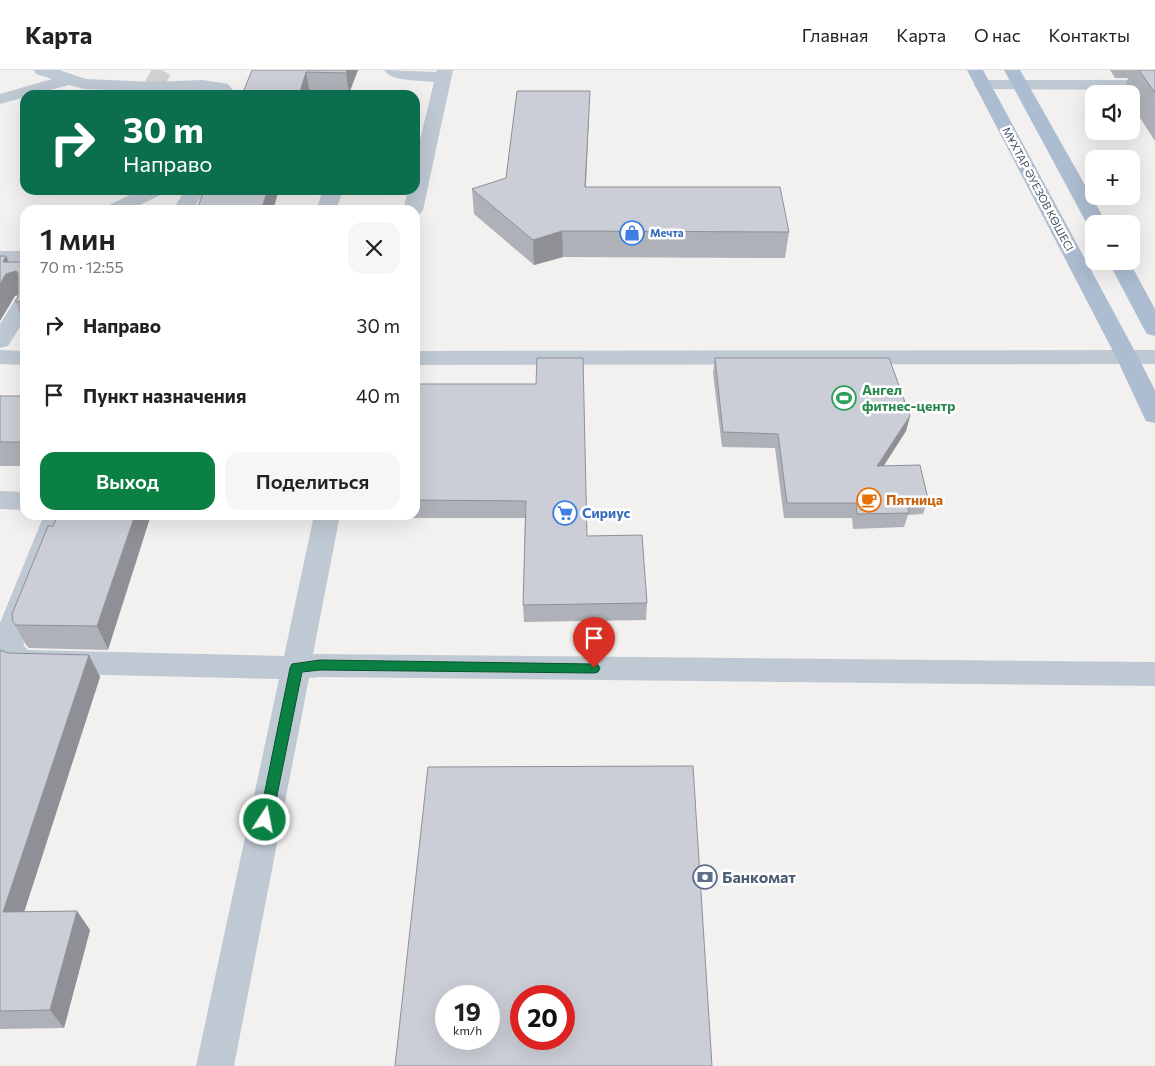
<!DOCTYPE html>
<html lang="ru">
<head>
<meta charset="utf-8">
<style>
	:root { --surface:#fff; --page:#f6f6f6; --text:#222; --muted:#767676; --line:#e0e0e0; --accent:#0b8043 }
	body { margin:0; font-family:Commissioner,sans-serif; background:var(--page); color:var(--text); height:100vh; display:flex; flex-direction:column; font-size:19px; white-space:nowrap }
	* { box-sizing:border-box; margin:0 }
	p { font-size:16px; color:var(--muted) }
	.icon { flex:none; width:28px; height:28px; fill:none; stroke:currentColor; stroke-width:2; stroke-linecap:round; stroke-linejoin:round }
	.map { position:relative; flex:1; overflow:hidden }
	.drawer { position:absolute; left:20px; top:135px; width:400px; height:315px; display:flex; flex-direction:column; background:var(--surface); border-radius:15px; box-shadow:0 5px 20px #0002 }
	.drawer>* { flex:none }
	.guide { position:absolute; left:20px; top:20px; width:400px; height:105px; border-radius:15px; box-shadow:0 5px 20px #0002; background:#0b6e4f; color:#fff; overflow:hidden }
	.fabs { position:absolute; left:1085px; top:15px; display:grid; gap:10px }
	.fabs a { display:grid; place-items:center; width:55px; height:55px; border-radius:10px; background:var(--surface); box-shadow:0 5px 20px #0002; font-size:25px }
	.speed { position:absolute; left:435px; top:915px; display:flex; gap:10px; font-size:25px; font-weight:700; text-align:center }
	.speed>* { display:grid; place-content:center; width:65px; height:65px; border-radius:50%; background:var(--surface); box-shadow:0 5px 20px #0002; line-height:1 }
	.speed small { font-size:12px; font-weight:400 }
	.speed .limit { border:8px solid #d22; background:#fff; color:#111 }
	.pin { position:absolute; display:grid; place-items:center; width:42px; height:42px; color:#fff; margin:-51px -21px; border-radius:50% 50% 50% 0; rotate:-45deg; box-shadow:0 0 5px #0007 }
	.pin .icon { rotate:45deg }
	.me { position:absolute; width:55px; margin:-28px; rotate:11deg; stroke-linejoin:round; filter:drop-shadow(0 0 4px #0008) }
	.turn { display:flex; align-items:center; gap:18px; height:105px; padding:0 20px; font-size:22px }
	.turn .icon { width:65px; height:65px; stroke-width:2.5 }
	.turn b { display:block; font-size:35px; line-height:42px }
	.round { display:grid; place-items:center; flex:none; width:52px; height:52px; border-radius:15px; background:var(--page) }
	.head { display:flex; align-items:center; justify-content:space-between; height:85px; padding:0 20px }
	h1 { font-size:30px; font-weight:600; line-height:38px }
	.button { display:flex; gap:10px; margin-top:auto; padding:10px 20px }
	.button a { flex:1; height:58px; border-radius:15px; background:var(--accent); color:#fff; font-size:20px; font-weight:600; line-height:58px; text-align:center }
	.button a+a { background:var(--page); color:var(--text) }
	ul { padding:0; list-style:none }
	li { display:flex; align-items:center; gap:15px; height:70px; padding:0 20px }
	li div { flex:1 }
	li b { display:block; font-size:19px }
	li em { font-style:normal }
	header { display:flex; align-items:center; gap:30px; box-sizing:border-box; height:70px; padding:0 25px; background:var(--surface); border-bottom:1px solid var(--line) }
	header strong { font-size:24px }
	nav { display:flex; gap:28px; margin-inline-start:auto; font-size:18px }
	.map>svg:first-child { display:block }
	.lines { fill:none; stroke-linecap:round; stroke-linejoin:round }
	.minor-tunnel { stroke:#d0d0d3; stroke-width:19; stroke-dasharray:19 9; stroke-linecap:butt }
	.minor { fill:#bfc9d3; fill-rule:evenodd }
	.major { fill:#adbdd1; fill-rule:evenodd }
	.wall { fill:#afb1b8 }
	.shaded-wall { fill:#8e9096 }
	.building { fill:#cbced6; stroke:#8e9096; fill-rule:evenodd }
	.route { fill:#0b8043; stroke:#07532c }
	.labels { text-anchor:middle; stroke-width:5; stroke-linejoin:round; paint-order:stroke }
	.far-street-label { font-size:11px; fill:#46515f; stroke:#fff }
	.far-shop-label { font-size:11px; font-weight:bold; fill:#366cbe; stroke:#fff; text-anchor:start }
	.leisure-label { font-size:14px; font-weight:bold; fill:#27864d; stroke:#fff; text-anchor:start }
	.food-label { font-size:14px; font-weight:bold; fill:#c56008; stroke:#fff; text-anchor:start }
	.shop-label { font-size:14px; font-weight:bold; fill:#366cbe; stroke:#fff; text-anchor:start }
	.near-service-label { font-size:16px; font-weight:bold; fill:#4e5e75; stroke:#fff; text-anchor:start }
</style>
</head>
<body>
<header>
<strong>Карта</strong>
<nav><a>Главная</a><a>Карта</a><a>О нас</a><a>Контакты</a></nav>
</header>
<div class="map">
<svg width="1155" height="996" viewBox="0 0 1155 996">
	<rect width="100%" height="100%" fill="#f3f0f0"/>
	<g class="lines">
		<!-- minor-tunnel -->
		<polyline class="minor-tunnel" points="153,17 162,0"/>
		<!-- minor -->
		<g class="minor">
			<polygon points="34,0 59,0 86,9 153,12 202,10 228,14 237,25 219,25 217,22 202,20 153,22 84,19 69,15 33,25 25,25 25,27 0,34 0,24 52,9 36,4"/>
			<path d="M384,0L436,2L437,0H453L423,140L420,144L415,145V140H403L408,120H415V90L434,12C420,10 392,12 384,0Z"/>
			<polygon points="983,10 1155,10 1155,20 977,19 974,15 977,11"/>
			<polygon points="140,120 165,120 162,124 130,140 104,140 107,136"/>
			<polygon points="185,120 205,120 193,140 173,140"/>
			<polygon points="323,120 343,120 336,140 316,140"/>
			<rect x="0" y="181" width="25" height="12"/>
			<polygon points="25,225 25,249 8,276 0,278 0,254 17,227"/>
			<polygon points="0,280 25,281 25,295 0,294"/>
			<polygon points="1155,280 1155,294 415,295 415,281"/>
			<polygon points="0,421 25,422 25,440 0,439"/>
			<polygon points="44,445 70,445 23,567 24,576 28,580 284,586 314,445 340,445 313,584 1155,592 1155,616 320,607 309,608 234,996 196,996 279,609 20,603 10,599 0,587 0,553"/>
		</g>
		<!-- major -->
		<g class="major">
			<polygon points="967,0 983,0 1138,287 1155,320 1155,353 1146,351 1143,345 1116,287"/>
			<polygon points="1004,0 1020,0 1107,154 1094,154 1094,159 1090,158 1087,154"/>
			<polygon points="1108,191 1129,191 1155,239 1155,266 1147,264 1144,259"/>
		</g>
	</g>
	<!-- wall -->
	<g class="wall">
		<polygon points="252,0 358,0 349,23 310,22"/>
		<polygon points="1110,0 1155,0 1155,71 1131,34 1131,24 1125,24 1124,22 1128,8 1115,8"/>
		<polygon points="589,44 586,117 789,162 785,188 563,187 534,195 474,144 472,119 506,108"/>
		<polygon points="6,186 9,192 25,192 25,254 24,254 15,231 18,225 15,226"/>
		<polygon points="715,288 910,346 906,361 883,396 928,429 923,444 908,445 904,457 853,459 852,448 784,448 775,378 722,377 713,303"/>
		<polygon points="415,314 587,466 647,533 646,550 524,552 523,535 525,448 351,448 351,445 415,445"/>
		<rect x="0" y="326" width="25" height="70"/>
		<polygon points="53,456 108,580 29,578 26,575 13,552"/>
		<polygon points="0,580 8,583 89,585 100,607 24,842 77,841 90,860 64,958 0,959"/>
	</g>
	<!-- shaded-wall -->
	<g class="shaded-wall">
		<polygon points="347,0 358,0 349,23 346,3"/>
		<polygon points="306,2 310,22 309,25 299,25"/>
		<polygon points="590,21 589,44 584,142 585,117"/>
		<polygon points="268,120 279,120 273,140 261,140"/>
		<polygon points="562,161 563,187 534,195 533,170"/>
		<polygon points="6,186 13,202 16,201 25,223 15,226 0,251 0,214 3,192"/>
		<polygon points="910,346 906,361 874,411 877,396"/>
		<polygon points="135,445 151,445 108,580 97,556"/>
		<polygon points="89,585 100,607 18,861 3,842"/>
		<polygon points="77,841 90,860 64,958 50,940"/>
	</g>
	<!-- building -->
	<g class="building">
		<polygon points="252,0 347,0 346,3 306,2 299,25 242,25"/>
		<polygon points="1139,0 1155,0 1155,23"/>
		<polygon points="517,21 590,21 585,117 780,117 789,162 562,161 533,170 472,119 506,108"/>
		<polygon points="204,120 268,120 261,140 197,140"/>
		<polygon points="0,186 6,186 3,192 25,192 25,231 15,231 18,227 18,203 16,201 6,204 0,214"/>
		<polygon points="537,288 583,288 587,466 642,465 647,533 523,535 526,431 415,430 415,314 536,314"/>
		<polygon points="715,288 889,288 910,346 877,396 920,395 928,429 907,430 909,443 857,444 856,433 787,433 778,364 723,362"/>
		<rect x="0" y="326" width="25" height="46"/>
		<polygon points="58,445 135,445 97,556 16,555 13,552 12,544 48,456 53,456"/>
		<polygon points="0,580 8,583 89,585 3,842 77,841 50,940 0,941"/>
		<path d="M693,696L712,996H395L428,697ZM446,926H489V969H446ZM521,926H564V969H521Z"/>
	</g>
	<!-- route -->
	<polygon class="route" points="320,590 594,594 598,595 600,598 598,602 594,603 320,600 302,602 272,750 270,754 265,755 261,754 259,750 290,598 292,594"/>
	<!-- icons -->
	<defs>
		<g id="shop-ring" transform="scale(1.25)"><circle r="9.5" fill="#fff" stroke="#3f7fe0" stroke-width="1.5"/><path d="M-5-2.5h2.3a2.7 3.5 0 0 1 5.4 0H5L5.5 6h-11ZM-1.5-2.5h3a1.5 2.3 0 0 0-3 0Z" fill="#3f7fe0"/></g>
		<g id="stadium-ring" transform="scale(1.25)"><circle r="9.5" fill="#fff" stroke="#2e9e5b" stroke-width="1.5"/><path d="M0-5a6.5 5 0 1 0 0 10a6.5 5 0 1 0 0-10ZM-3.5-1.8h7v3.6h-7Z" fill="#2e9e5b"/></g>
		<g id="cafe-ring" transform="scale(1.25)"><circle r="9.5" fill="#fff" stroke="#e8710a" stroke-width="1.5"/><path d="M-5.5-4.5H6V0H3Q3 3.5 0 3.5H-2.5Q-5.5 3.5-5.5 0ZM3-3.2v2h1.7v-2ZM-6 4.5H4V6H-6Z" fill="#e8710a"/></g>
		<g id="supermarket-ring" transform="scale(1.25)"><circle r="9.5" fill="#fff" stroke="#3f7fe0" stroke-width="1.5"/><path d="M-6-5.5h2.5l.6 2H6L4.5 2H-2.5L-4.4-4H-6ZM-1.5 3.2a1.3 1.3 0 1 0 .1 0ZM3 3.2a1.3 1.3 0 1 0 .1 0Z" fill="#3f7fe0"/></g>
		<g id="bank-ring" transform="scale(1.25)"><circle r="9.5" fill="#fff" stroke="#5c6f8a" stroke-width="1.5"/><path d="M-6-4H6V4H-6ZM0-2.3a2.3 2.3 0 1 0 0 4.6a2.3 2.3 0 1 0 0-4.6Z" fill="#5c6f8a"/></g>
	</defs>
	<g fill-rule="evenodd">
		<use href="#shop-ring" x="632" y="163"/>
		<use href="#stadium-ring" x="844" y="328"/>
		<use href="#cafe-ring" x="869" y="430"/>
		<use href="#supermarket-ring" x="565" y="443"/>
		<use href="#bank-ring" x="705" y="807"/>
	</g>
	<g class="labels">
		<!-- far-street labels -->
		<g class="far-street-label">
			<text transform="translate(1038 119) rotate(62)" y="4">МҰХТАР ӘУЕЗОВ КӨШЕСІ</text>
		</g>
		<!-- far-shop labels -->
		<g class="far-shop-label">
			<text x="650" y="167">Мечта</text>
		</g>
		<!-- leisure labels -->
		<g class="leisure-label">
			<text x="862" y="325">Ангел<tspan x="862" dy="16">фитнес-центр</tspan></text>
		</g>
		<!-- food labels -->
		<g class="food-label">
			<text x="886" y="435">Пятница</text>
		</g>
		<!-- shop labels -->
		<g class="shop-label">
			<text x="582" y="448">Сириус</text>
		</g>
		<!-- near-service labels -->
		<g class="near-service-label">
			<text x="722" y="813">Банкомат</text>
		</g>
	</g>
</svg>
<div class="fabs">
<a><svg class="icon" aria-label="sound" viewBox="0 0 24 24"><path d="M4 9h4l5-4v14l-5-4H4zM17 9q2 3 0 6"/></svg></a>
<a>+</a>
<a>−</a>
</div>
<div class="speed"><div>19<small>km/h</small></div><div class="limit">20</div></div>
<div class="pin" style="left:594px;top:598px;background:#d93025"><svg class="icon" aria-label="arrive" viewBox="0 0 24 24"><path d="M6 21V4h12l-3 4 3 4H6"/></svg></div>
<svg class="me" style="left:265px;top:750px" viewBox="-20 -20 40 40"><circle r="17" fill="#0b8043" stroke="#fff" stroke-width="3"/><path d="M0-11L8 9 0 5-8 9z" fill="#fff"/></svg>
<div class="guide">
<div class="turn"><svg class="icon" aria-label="right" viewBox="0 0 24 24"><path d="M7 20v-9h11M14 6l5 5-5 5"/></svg><div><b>30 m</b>Направо</div></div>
</div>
<section class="drawer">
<div class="head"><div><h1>1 мин</h1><p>70 m · 12:55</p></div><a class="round"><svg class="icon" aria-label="close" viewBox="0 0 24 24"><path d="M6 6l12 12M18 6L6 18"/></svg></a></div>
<ul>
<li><svg class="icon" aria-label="right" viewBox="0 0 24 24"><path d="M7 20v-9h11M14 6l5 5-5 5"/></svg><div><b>Направо</b></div><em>30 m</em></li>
<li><svg class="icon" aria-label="arrive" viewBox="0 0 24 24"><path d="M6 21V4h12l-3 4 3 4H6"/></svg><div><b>Пункт назначения</b></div><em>40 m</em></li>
</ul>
<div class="button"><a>Выход</a><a>Поделиться</a></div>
</section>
</div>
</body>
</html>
